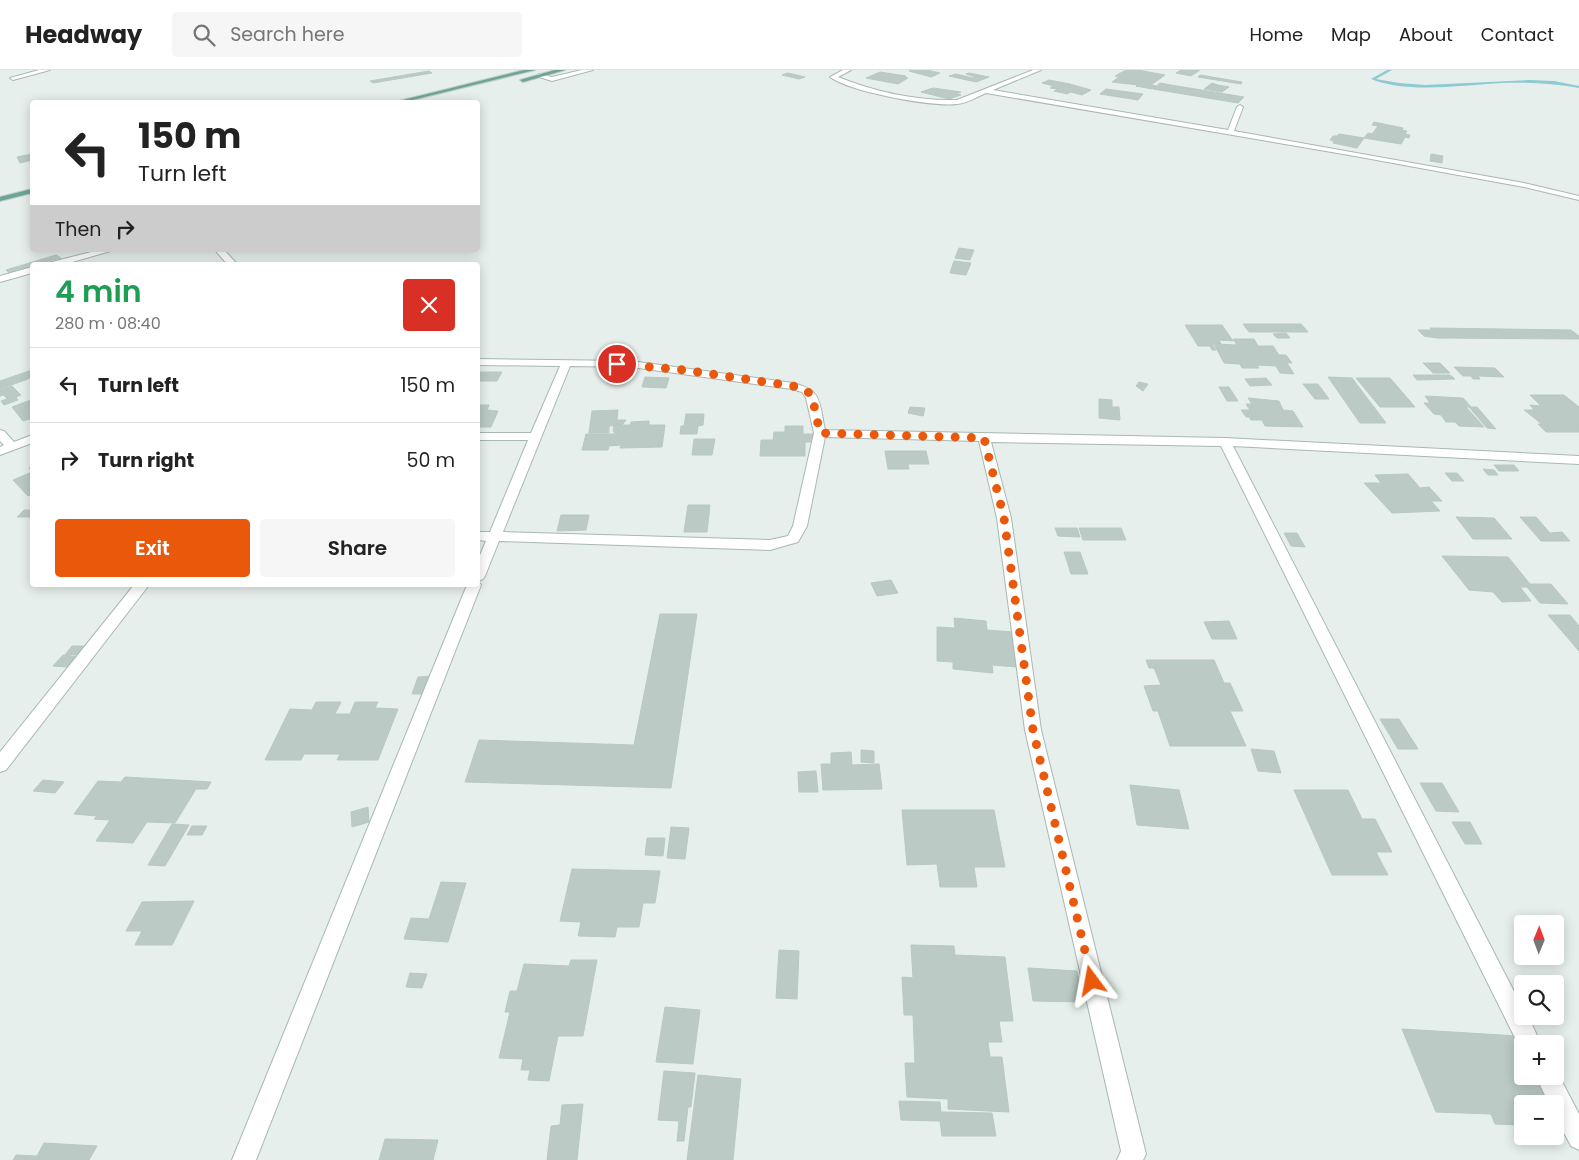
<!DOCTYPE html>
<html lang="en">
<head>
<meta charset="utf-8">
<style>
	:root { --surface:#fff; --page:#f6f6f6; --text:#222; --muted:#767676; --line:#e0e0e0; --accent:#ea580c }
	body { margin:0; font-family:Poppins,sans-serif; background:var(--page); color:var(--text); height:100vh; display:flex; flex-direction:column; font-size:19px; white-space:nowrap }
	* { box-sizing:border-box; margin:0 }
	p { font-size:16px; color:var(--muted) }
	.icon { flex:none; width:28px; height:28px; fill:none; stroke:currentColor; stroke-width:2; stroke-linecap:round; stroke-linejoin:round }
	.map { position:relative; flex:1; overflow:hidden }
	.details { position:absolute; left:30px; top:192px; width:450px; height:325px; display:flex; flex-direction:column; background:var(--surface); border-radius:5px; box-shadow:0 2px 12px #0003 }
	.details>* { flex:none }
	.top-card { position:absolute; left:30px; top:30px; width:450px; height:152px; border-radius:5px; box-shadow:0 2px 12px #0003; background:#fff; color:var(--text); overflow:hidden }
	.needle { width:32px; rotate:1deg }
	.fabs { position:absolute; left:1514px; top:845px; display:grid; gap:10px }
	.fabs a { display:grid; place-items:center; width:50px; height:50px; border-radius:5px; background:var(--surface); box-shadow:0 2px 12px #0003; font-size:25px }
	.pin { position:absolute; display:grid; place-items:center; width:42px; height:42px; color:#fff; margin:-21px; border:2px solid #fff; border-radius:50%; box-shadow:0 1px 5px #0007 }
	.me { position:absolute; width:55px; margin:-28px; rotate:347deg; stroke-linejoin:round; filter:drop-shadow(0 0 4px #0008) }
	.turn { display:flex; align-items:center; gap:18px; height:105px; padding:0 25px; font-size:22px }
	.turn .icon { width:65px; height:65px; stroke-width:2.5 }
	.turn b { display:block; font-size:35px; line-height:42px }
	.then { display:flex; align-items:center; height:48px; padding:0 25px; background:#0003; gap:10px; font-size:19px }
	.round { display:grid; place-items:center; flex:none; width:52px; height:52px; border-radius:5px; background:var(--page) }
	.head { display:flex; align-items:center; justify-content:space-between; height:85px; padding:0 25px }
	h1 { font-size:30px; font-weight:600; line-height:38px; color:#1e9e55 }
	.action { display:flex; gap:10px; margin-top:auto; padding:10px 25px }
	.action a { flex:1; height:58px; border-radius:5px; background:var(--accent); color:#fff; font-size:20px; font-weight:600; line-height:58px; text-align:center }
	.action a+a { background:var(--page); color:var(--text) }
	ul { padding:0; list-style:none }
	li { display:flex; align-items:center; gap:15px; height:75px; padding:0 25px; border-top:1px solid var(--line) }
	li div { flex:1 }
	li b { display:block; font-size:19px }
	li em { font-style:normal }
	header { display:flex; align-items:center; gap:30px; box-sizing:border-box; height:70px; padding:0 25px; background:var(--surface); border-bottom:1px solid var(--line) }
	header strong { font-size:24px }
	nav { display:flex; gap:28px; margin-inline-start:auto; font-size:18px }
	.search { width:350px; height:45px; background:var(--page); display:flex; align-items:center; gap:12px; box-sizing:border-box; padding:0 18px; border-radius:5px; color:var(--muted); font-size:19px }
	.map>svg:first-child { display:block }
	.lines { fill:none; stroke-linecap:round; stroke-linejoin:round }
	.stream { fill:#8ec9d4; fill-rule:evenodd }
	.building { fill:#bbcac4; stroke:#b8c9c2 }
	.street-casing { stroke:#a8b8b2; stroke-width:2 }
	.primary-casing { stroke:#c2cac8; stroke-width:2 }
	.street { fill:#fff; fill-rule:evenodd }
	.primary { fill:#6aa596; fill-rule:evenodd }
	.route { stroke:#ea580c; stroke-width:9; stroke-dasharray:0 16.2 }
</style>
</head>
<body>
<header>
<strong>Headway</strong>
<div class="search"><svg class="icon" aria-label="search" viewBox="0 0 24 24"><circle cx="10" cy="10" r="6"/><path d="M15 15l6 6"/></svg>Search here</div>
<nav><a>Home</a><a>Map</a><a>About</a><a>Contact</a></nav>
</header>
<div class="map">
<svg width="1579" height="1090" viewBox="0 0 1579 1090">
	<rect width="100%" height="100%" fill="#e6efeb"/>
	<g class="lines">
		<!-- stream -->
		<path class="stream" d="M1387,0H1392L1376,9L1399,13L1425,15L1529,10L1554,11L1579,16V18C1553,13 1528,12 1502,13C1463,15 1407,24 1371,9Z"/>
	</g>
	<!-- building -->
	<g class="building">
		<polygon points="913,0 927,0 940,3 931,7 909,1"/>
		<polygon points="1126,0 1138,0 1165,5 1151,15 1156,16 1152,19 1136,16 1138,15 1112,12 1119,7 1115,6"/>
		<polygon points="1181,0 1200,0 1191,6 1176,3"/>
		<polygon points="429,1 432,3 373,13 370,11"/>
		<polygon points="880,2 906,6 904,7 908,8 898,14 866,8"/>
		<polygon points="788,3 805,7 799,9 782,5"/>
		<polygon points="969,3 989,7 976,12 949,6 956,4 973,8 976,7 966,4"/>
		<polygon points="1200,5 1242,12 1241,14 1198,7"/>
		<polygon points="1049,10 1070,14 1091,20 1082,25 1071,22 1067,24 1054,21 1058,19 1050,18 1054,16 1042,13"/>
		<polygon points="1160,13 1171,15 1244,27 1238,33 1153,19"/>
		<polygon points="1212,13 1218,15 1229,17 1222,22 1204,19"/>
		<polygon points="933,18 961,22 956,23 961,25 949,29 921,22"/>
		<polygon points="1106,19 1143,24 1138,30 1100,24"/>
		<polygon points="1374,52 1403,58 1402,60 1407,61 1405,64 1410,65 1409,68 1405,67 1401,74 1364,68 1368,63 1372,64 1378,56 1372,55"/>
		<polygon points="1339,64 1364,68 1357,78 1333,73 1334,71 1330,70 1333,66 1337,66"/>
		<polygon points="32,84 32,90 20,93 17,87"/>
		<polygon points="1431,84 1443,86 1442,93 1430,91"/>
		<polygon points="959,178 974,180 970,190 955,188"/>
		<polygon points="56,185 61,188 32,195 32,197 10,204 6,200"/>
		<polygon points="954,191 971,193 966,205 950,203"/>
		<polygon points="1243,254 1301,254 1308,262 1249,262"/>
		<polygon points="1185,255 1222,255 1233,271 1219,270 1221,274 1212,274 1216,280 1212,280 1210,276 1198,276"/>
		<polygon points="1430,258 1571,260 1579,266 1579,269 1437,268 1424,266 1418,260 1432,260"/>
		<polygon points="1286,263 1290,268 1277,268 1273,264"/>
		<polygon points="1233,269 1254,269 1258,276 1273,276 1279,285 1286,285 1292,293 1287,293 1294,304 1280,303 1276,296 1257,295 1259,298 1242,298 1240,294 1224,293 1214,274 1237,275"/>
		<polygon points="1423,293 1440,293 1450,303 1433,303"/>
		<polygon points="1454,297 1495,298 1504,307 1478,306 1480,309 1473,309 1471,306 1463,306"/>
		<polygon points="32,300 32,306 28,309 0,319 0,311"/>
		<polygon points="478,302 502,302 497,311 478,311"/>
		<polygon points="1413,305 1450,305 1455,309 1417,310"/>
		<polygon points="645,307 669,308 666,318 642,317"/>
		<polygon points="1328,307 1352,308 1386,353 1360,353"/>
		<polygon points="1266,308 1272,315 1250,316 1245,309"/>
		<polygon points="1356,308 1390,308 1415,337 1380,337"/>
		<polygon points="1139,312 1148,314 1143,321 1136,316"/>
		<polygon points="1303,314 1318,314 1329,329 1315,329"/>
		<polygon points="12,316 21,325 16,327 18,330 4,335 1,331 7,329 4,325 0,326 0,320"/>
		<polygon points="1219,317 1229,317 1238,331 1227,331"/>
		<polygon points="1530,325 1564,325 1579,337 1579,362 1546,362 1538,354 1542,354 1524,340 1534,340 1530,335 1541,336"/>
		<polygon points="1425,326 1463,328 1471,337 1466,337 1484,357 1459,356 1455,352 1446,352 1441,345 1434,344 1424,333 1430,333"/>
		<polygon points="1248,328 1279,331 1283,340 1293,341 1303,357 1265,356 1262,350 1251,350 1249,347 1246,347 1241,340 1250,340 1246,334 1252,334"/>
		<polygon points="1099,329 1112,330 1112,337 1119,337 1120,350 1099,348"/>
		<polygon points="31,330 32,332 32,348 23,351 12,337"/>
		<polygon points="478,335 489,335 487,340 498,341 491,357 478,357"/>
		<polygon points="910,337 925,338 923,346 908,343"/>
		<polygon points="1469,337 1477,337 1496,359 1487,358"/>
		<polygon points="618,340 617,350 626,350 622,355 609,356 609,363 589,363 592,341"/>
		<polygon points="686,344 704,344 703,355 698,356 697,364 680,364 681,356 684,356"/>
		<polygon points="649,351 649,355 665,355 662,377 620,378 621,375 609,376 608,380 582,380 586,364 615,364 615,362 613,362 614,355 630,355 631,352"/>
		<polygon points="785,356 803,356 803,364 815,364 815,372 805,372 805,386 760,386 761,370 773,370 774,362 785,362"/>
		<polygon points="694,369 715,369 712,385 692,385"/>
		<polygon points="885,381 926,381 929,394 908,394 909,399 888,399"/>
		<polygon points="1494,395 1514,395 1519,401 1499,401"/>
		<polygon points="32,397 32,424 28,426 13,410 32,402 29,398"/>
		<polygon points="1483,399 1494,400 1498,405 1488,405"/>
		<polygon points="1445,403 1457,403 1464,411 1452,411"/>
		<polygon points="1408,404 1420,418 1429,417 1442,431 1431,431 1440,441 1392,443 1364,413 1381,413 1375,405"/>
		<polygon points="688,435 710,435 707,462 684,462"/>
		<polygon points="24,440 32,440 32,447 17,447"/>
		<polygon points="561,445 589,445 586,460 557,461"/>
		<polygon points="1456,447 1494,448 1512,469 1473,469"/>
		<polygon points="1520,447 1536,447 1550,463 1562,462 1570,471 1541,471"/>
		<polygon points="1055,458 1077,458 1080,467 1058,466"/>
		<polygon points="1079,458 1121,458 1126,470 1083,470"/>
		<polygon points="1284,463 1297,463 1305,477 1291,476"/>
		<polygon points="1064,482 1080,482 1088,504 1071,504"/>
		<polygon points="1442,486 1508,487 1530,514 1551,514 1568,534 1540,533 1527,517 1520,517 1531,531 1502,532 1493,522 1469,520"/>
		<polygon points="891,510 898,523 877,526 871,513"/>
		<polygon points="660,544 697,544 671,718 465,712 479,670 634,675"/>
		<polygon points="1548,545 1570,545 1579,556 1579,581"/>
		<polygon points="954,548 986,551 987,560 1013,562 1017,597 992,595 993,603 953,599 953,592 937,591 937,557 955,558"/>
		<polygon points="1229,551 1237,569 1212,569 1204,552"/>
		<polygon points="72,576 86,576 78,585 65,585"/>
		<polygon points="63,585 77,587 67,597 53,596"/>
		<polygon points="1146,590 1214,590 1224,613 1230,613 1243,641 1230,641 1246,676 1170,676 1158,641 1153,641 1144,616 1161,615 1154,598 1149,598"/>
		<polygon points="433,606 427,624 412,624 418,607"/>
		<polygon points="316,632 341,632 335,644 350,644 355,632 378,632 375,638 398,639 378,690 337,690 340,684 304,684 301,690 265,690 290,639 312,640"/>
		<polygon points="1380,649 1399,649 1418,679 1398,679"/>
		<polygon points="1251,679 1274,681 1281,703 1258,701"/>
		<polygon points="861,680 874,681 874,693 861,692"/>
		<polygon points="851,682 852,695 879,694 882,719 823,720 821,694 831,694 831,683"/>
		<polygon points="816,701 818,722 799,722 798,702"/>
		<polygon points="125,707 211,712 207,719 196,719 175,753 147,752 133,773 96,771 110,750 94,749 97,746 74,744 98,711 121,712"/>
		<polygon points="43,710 64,712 55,723 33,721"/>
		<polygon points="1420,713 1442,713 1459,742 1436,741"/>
		<polygon points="1130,715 1179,720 1189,759 1137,755"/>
		<polygon points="1294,720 1348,720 1362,749 1375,749 1392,782 1376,782 1388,805 1332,805"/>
		<polygon points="368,737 369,752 352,757 351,742"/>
		<polygon points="902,740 994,740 1005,797 974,797 977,817 940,817 937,794 907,795"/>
		<polygon points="1452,752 1470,752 1482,774 1465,774"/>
		<polygon points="172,754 189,755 165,796 148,795"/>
		<polygon points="192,756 207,756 202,765 187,765"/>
		<polygon points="671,757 689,758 685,789 667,788"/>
		<polygon points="647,768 665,768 663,786 645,785"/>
		<polygon points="572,799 660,801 655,833 643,833 639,857 617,857 615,867 578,866 581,852 560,851"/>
		<polygon points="441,812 466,813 448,872 404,869 411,848 429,849"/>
		<polygon points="194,831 172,875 135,875 142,861 126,861 142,832"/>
		<polygon points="911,875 954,876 955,885 1005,887 1013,951 999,951 1002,972 988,972 990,987 1002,987 1009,1042 948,1039 948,1029 907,1027 905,993 915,993 913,945 904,945 902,907 913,908"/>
		<polygon points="779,880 799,881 797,929 776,928"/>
		<polygon points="571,890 597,890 583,966 558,966 549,1011 528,1010 530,1000 521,1000 523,989 499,988 510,942 505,942 510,921 517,921 524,894 569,896"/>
		<polygon points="1028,898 1077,901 1083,932 1033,931"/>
		<polygon points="410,903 427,904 422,918 406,917"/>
		<polygon points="665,937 700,940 693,994 656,992"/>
		<polygon points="1402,959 1518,966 1522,974 1522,1006 1538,1006 1552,1034 1522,1034 1522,1055 1495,1054 1491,1044 1436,1042"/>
		<polygon points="664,1001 695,1003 691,1037 688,1037 684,1071 677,1071 679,1051 658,1050"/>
		<polygon points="698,1005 741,1009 733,1090 687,1090"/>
		<polygon points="899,1031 940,1032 941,1042 992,1043 996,1066 942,1066 940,1051 901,1050"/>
		<polygon points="583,1034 577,1090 547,1090 551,1056 560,1055 562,1035"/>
		<polygon points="385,1069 438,1070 433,1090 379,1090"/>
		<polygon points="44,1073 97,1076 89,1090 13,1090 16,1085 37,1086"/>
	</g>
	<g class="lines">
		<!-- street casing -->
		<g class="street-casing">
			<g id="street">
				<polygon points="39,0 50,0 13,10 10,8"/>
				<polygon points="582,0 593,0 552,11 536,6 539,4 552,7"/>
				<path d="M843,0H851L838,7C874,22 918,31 957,30L1033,0H1041L993,20L1228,60L1237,37L1240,35L1243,37L1234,61L1524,113L1579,126V130L1524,117L1349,85L986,23C977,27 967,33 957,34C932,37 850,22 830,7Z"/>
				<polygon points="99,180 114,180 62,195 46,195 48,193"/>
				<polygon points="215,180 224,180 238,195 228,195"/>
				<polygon points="32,197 32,203 0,212 0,206"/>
				<path d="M478,289L631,291L793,313C823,320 819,333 825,360L1225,368L1579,386V394L1233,376L1522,937V946H1528L1541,974H1522V982L1221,376L991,372L1011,448L1041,660L1146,1084L1143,1090H1117L1121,1081L1025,660L997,448L979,371L825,367L807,456L798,472L770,480L499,471L485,506L483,509L478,511V490L486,471L478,470V462H490L528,370H478V363H531L560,296L478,295ZM570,296L631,297L792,319L802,322L806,328L814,363L793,456L788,466L770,470L503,462Z"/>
				<polygon points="0,360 4,361 14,372 32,365 32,373 0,385 0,377 4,375 0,371"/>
				<polygon points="478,511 481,515 256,1090 232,1090 467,515 478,515"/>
				<polygon points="134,515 149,515 6,700 0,702 0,682"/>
				<polygon points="1555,998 1579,1044 1579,1080 1571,1076 1555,1046 1555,1034 1549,1034 1536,1006 1555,1006"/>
			</g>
		</g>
		<!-- primary casing -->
		<g class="primary-casing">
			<g id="primary">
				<polygon points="524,0 535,0 404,32 395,32"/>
				<polygon points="555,0 565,0 523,12 520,10"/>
				<polygon points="32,119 32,123 0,131 0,127"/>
			</g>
		</g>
		<!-- street -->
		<use href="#street" class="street"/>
		<!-- primary -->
		<use href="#primary" class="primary"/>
	</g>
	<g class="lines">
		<!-- route -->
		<polyline class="route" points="617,294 684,300 793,316 806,320 812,326 820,363 984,368 1004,448 1033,660 1092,911"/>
	</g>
</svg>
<div class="fabs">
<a><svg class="needle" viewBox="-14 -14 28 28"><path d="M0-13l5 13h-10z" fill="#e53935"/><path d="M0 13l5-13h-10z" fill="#767676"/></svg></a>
<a><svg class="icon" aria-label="search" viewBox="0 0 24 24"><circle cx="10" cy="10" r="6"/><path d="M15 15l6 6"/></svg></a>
<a>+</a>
<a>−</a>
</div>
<div class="pin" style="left:617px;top:294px;background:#d93025"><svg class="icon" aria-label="arrive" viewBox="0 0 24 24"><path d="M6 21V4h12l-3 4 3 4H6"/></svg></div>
<svg class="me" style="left:1092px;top:911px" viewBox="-20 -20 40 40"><path d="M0-17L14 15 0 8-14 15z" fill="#ea580c" stroke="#fff" stroke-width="4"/></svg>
<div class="top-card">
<div class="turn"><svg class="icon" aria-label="left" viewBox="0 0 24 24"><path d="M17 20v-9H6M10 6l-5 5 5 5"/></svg><div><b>150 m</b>Turn left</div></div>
<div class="then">Then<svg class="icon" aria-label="right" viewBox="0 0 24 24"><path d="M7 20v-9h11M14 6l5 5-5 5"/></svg></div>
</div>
<section class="details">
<div class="head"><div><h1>4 min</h1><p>280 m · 08:40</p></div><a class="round" style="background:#d93025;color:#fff"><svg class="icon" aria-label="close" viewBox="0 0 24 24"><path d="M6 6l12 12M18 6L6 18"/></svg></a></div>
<ul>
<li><svg class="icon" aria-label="left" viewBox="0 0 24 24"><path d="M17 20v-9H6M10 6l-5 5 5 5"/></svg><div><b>Turn left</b></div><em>150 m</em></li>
<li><svg class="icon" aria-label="right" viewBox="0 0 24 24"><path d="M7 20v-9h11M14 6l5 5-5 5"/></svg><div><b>Turn right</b></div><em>50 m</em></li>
</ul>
<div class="action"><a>Exit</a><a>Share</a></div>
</section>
</div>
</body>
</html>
